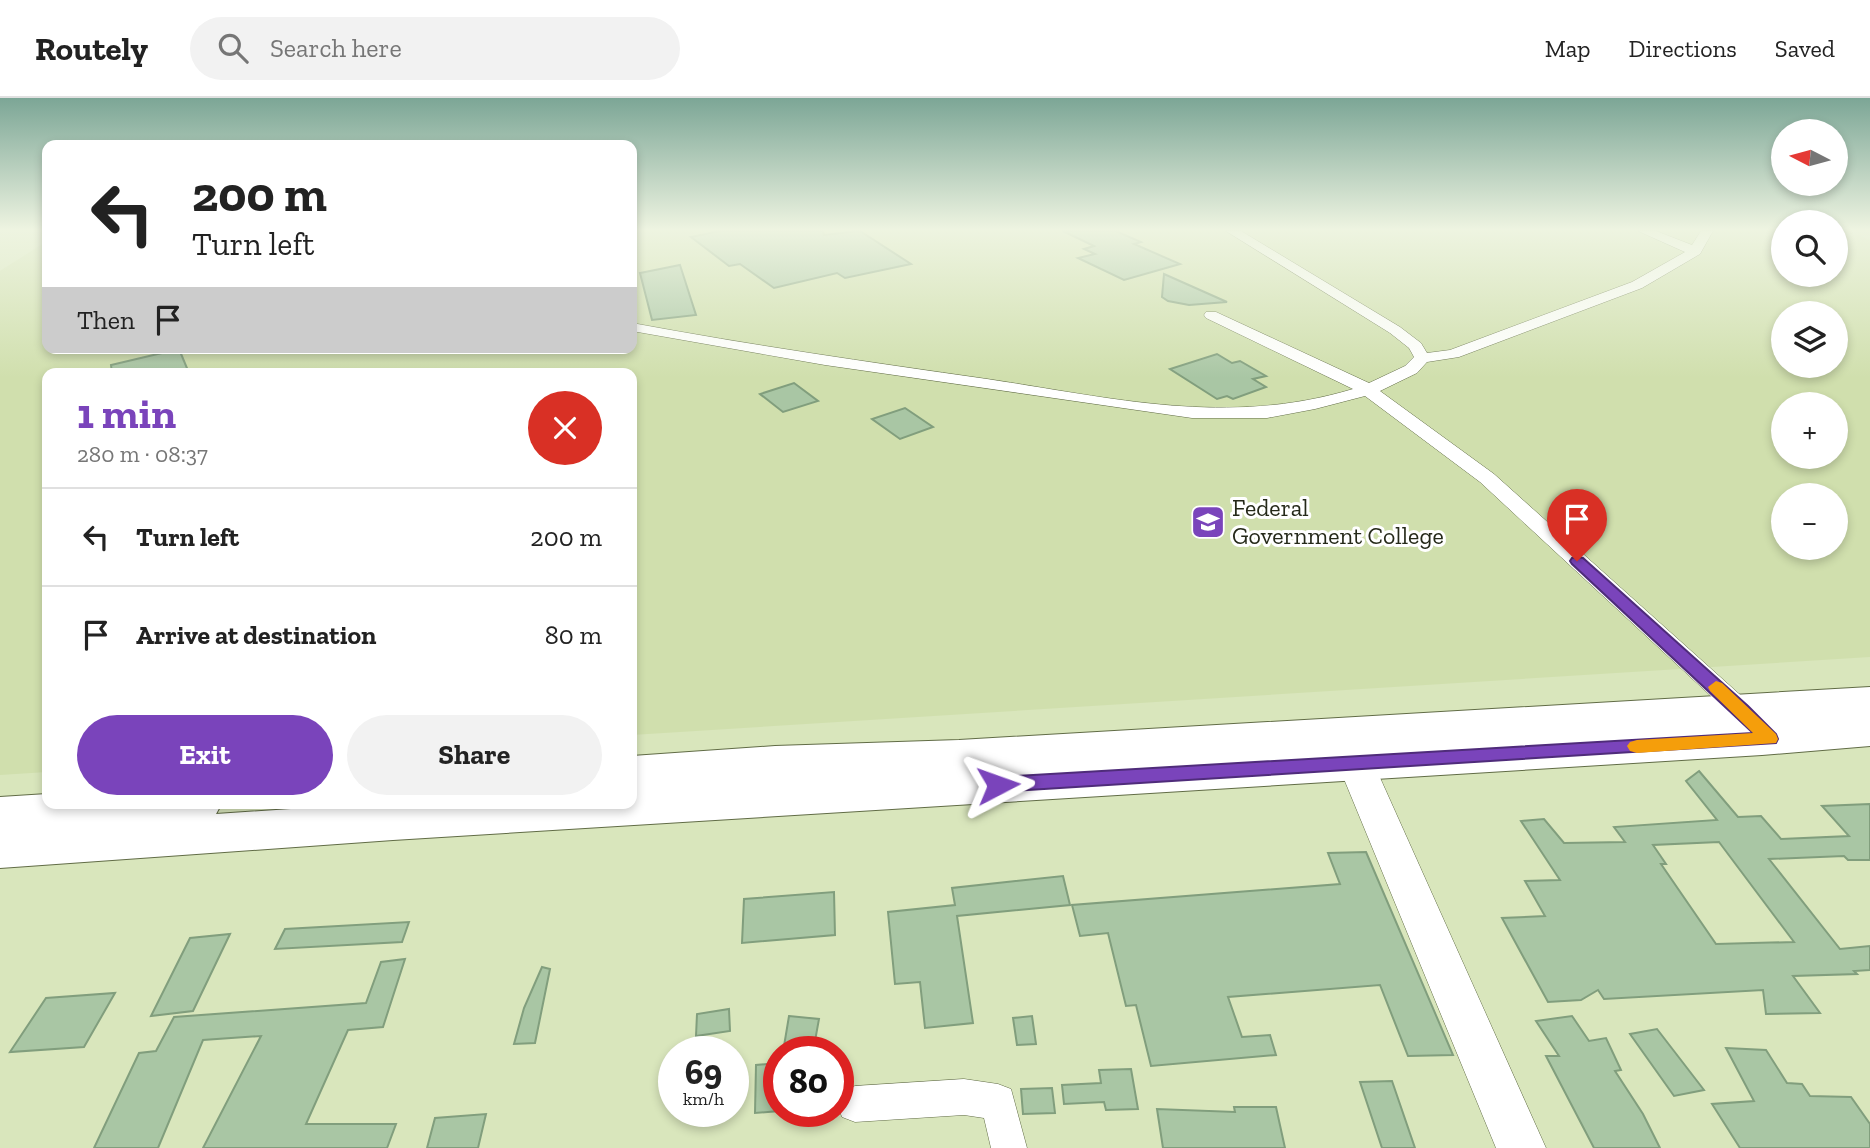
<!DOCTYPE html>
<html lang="en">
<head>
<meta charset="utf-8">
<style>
	:root { --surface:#fff; --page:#f2f2f2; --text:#222; --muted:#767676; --line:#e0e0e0; --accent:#7a44bb }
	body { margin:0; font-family:"Zilla Slab",serif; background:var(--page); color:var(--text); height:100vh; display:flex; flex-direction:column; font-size:26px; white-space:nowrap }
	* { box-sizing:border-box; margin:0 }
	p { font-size:23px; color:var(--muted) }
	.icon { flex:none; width:38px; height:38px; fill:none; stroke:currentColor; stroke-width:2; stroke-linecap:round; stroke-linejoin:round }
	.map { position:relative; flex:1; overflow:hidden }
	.details { position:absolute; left:42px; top:270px; width:595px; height:441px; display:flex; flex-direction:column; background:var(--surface); border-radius:14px; box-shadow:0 4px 10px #0003 }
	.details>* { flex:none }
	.banner { position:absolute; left:42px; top:42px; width:595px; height:214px; border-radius:14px; box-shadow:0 4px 10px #0003; background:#fff; color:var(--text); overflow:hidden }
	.needle { width:46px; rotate:276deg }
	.buttons { position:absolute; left:1771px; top:21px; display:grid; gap:14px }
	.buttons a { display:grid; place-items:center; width:77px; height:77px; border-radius:50%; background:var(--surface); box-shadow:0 4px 10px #0003; font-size:35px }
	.speed { position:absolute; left:658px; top:938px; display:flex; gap:14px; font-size:35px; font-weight:700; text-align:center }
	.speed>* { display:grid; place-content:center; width:91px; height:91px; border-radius:50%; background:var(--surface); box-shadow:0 4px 10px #0003; line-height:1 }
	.speed small { font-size:18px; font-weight:400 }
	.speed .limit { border:10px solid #d22; background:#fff; color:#111 }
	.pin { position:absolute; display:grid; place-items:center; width:60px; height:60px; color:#fff; margin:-72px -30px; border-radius:50% 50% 50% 0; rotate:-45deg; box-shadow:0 0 7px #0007 }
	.pin .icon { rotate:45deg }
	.me { position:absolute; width:77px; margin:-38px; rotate:86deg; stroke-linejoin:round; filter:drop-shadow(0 0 5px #0008) }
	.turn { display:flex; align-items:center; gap:24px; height:147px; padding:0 35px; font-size:32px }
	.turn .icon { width:91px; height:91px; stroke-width:2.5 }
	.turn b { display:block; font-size:49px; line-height:60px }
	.then { display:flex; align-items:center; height:66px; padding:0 35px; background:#0003; gap:14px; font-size:26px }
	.round { display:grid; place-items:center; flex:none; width:74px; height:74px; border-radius:37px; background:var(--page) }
	.summary { display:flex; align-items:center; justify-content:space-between; height:119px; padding:0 35px }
	h1 { font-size:42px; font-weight:700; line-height:52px; color:var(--accent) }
	.button { display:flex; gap:14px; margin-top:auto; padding:14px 35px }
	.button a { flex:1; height:80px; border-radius:42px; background:var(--accent); color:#fff; font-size:28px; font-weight:700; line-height:80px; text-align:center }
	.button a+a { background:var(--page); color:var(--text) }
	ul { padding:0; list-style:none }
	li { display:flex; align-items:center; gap:21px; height:98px; padding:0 35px; border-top:2px solid var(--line) }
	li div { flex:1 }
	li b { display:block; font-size:26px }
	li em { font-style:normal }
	header { display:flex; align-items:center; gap:42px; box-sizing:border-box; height:98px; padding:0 35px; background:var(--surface); border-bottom:2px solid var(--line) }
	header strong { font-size:33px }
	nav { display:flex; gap:38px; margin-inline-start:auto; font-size:24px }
	.search { width:490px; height:63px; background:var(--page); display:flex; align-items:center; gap:18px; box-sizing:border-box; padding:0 24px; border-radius:38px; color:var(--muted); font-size:26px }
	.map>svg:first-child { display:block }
	.built { fill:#d0dfad; fill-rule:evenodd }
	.building { fill:#a9c6a4; stroke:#819e7d; stroke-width:2; fill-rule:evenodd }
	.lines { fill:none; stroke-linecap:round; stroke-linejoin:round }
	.street-casing { stroke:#616c46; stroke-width:1 }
	.secondary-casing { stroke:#616c46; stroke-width:1 }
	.highway-casing { stroke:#616c46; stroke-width:2 }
	.street { fill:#fff; fill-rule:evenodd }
	.secondary { fill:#fff; fill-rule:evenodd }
	.highway { fill:#fff; fill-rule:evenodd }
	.route { fill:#7a44bb; stroke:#4f2c7a; stroke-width:2 }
	.slow { fill:#f59e0b }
	.labels { text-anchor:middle; stroke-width:6; stroke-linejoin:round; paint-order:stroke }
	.poi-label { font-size:24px; fill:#252919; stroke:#fff; text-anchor:start }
</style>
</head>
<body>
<header>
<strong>Routely</strong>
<div class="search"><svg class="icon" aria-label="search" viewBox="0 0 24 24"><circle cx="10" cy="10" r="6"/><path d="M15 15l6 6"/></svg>Search here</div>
<nav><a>Map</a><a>Directions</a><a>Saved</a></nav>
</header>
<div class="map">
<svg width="1870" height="1050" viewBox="0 0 1870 1050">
	<rect width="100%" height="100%" fill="#d9e6bc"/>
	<!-- built -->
	<path class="built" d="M632,133H1783V177H1836V133H1850L1870,142V559L632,637V275H47V674L0,677V173L47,143V250H632ZM1783,215H1836V268H1783ZM1783,306H1836V359H1783ZM1783,397H1836V450H1783Z"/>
	<!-- building -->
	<g class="building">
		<polygon points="720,133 823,133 824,137 860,133 911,166 845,180 837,175 774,190 740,166 729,168 691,139"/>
		<polygon points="1063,133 1116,133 1141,144 1134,146 1180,166 1124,182 1078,160 1095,156 1084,151 1094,148"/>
		<polygon points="680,167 696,217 652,222 640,175"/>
		<polygon points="1164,176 1227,204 1189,207 1168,203 1162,199"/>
		<polygon points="179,251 189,275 112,275 111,267"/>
		<polygon points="1217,256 1232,265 1240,263 1266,278 1253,281 1266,289 1233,301 1227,298 1217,301 1170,271"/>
		<polygon points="794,285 818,303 783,314 760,296"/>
		<polygon points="905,310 933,329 900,341 872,321"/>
		<path d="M1699,673L1738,719L1761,718L1781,741L1849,738L1822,708L1870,706V762H1848L1844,758L1769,761L1840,851L1870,848V872L1854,873L1857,876L1793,878L1820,915L1766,916L1763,892L1604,901L1598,892L1581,902L1548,904L1502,820L1545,818L1525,783L1560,782L1521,723L1544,721L1564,745L1625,744L1614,729L1717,722L1686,683ZM1719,744L1794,844L1716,846L1661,766H1666L1653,747Z"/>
		<polygon points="1366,754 1453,957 1408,958 1380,887 1228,899 1242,939 1270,937 1276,957 1151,968 1136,907 1126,908 1108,835 1080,838 1072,807 1340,786 1328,755"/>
		<polygon points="1063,778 1070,807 957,818 973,925 925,930 920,884 895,886 888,814 955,807 952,790"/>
		<polygon points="834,794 835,837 742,845 744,801"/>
		<polygon points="409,824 402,844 275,851 285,831"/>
		<polygon points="230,836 193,913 151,918 190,840"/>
		<polygon points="405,861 383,929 348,932 306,1026 396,1026 387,1050 203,1050 261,938 203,942 158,1050 94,1050 139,955 156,953 174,919 366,905 381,864"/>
		<polygon points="542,869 550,871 535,945 514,946 524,910"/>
		<polygon points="115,895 84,949 10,954 46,900"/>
		<polygon points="729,911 730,933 696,938 697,916"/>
		<polygon points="789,918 819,921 813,954 783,954"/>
		<polygon points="1032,918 1036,946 1017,947 1013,920"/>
		<polygon points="1572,918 1589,943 1606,940 1621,972 1615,973 1643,1016 1660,1050 1594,1050 1546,958 1559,958 1536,923"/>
		<polygon points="1657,931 1704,992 1674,998 1630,936"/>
		<polygon points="1726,950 1766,952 1787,985 1802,986 1810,998 1851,999 1870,1026 1870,1050 1740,1050 1712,1006 1754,1003"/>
		<polygon points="779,965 779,1013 755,1015 756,967"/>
		<polygon points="1131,971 1138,1011 1106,1012 1104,1004 1064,1006 1062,987 1101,985 1099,972"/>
		<polygon points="1392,983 1415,1050 1382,1050 1360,984"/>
		<polygon points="1052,990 1055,1015 1023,1016 1021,991"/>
		<polygon points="1234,1009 1276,1009 1285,1050 1163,1050 1157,1011 1235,1014"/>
		<polygon points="486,1016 478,1050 427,1050 435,1020"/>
	</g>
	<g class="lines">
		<!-- street casing -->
		<g class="street-casing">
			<g id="street">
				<path d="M1226,133H1241L1400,229L1421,245L1427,255L1450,252L1632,184L1685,154L1638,133H1656L1692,147L1701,133H1713L1700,156L1642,190L1459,259L1427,264L1417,275L1380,293L1494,376L1757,612L1761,618L1757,624L1748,627L1739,624L1480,384L1365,298L1315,311L1267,320H1192L825,267L632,233V225C750,247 868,264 987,281C1114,300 1227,329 1353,291L1206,220L1204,217L1206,214H1216L1369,285L1405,268L1414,259L1409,250L1390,235Z"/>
				<polygon points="964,981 998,986 1011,991 1027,1050 991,1050 984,1020 964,1017 855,1024 842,1019 838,1008 842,993 855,988"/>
			</g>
		</g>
		<!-- secondary casing -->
		<g class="secondary-casing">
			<polygon id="secondary" points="1355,650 1368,654 1373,664 1546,1050 1496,1050 1337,664 1342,654"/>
		</g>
		<!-- highway casing -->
		<g class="highway-casing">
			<polygon id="highway" points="1870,589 1870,648 1762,657 393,742 0,770 0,699 47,696 47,705 222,705 216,716 379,705 632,705 632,658 775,648 959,642"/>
		</g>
		<!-- street -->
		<use href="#street" class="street"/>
		<!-- secondary -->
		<use href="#secondary" class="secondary"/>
		<!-- highway -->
		<use href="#highway" class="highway"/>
	</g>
	<!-- sky -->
	<linearGradient id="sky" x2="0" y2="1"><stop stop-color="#7ca696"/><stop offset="0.47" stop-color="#eef4e1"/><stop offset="1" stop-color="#eef4e1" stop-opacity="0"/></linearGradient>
	<rect width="1870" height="280" fill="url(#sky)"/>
	<!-- route -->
	<polygon class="route" points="1577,459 1583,460 1748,608 1776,636 1778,641 1776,645 998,694 991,692 988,687 991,681 998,679 1753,635 1572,466 1570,463 1572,460"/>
	<!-- slow -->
	<polygon class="slow" points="1716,583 1722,585 1776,636 1778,641 1776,645 1637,655 1630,653 1627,648 1630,644 1637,642 1753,635 1710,593 1708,589"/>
	<!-- icons -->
	<defs>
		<g id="school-square" transform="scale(1.75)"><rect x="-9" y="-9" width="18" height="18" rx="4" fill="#7a44bb" stroke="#fff"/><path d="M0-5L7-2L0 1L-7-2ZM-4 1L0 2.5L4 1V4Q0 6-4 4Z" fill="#fff"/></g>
	</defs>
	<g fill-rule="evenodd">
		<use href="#school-square" x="1208" y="424"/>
	</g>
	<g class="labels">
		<!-- poi labels -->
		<g class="poi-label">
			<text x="1232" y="418">Federal<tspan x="1232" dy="28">Government College</tspan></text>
		</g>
	</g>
</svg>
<div class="buttons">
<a><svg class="needle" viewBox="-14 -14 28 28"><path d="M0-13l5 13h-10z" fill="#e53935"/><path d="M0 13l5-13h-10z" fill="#767676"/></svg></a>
<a><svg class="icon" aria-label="search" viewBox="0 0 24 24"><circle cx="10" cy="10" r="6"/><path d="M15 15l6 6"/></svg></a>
<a><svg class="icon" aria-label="layers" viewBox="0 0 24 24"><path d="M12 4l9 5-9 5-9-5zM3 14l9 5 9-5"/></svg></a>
<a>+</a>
<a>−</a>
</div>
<div class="speed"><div>69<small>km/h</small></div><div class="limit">80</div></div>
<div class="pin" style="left:1577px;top:463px;background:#d93025"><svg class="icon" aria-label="arrive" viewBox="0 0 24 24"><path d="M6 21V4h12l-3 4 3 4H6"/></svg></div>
<svg class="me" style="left:998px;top:687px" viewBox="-20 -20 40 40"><path d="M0-17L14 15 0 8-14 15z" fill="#7a44bb" stroke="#fff" stroke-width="4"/></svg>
<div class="banner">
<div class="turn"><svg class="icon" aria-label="left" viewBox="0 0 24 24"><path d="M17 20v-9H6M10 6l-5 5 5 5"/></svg><div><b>200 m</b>Turn left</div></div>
<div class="then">Then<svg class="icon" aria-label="arrive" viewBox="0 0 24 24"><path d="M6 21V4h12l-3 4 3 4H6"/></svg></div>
</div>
<section class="details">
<div class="summary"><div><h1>1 min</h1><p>280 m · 08:37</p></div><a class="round" style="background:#d93025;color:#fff"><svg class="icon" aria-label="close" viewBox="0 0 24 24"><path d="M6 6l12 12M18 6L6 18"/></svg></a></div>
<ul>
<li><svg class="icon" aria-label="left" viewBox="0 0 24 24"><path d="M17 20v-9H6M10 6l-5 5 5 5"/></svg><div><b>Turn left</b></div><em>200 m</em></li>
<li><svg class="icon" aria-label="arrive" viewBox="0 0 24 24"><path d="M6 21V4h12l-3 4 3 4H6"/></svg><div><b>Arrive at destination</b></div><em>80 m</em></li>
</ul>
<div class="button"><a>Exit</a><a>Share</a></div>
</section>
</div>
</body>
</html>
